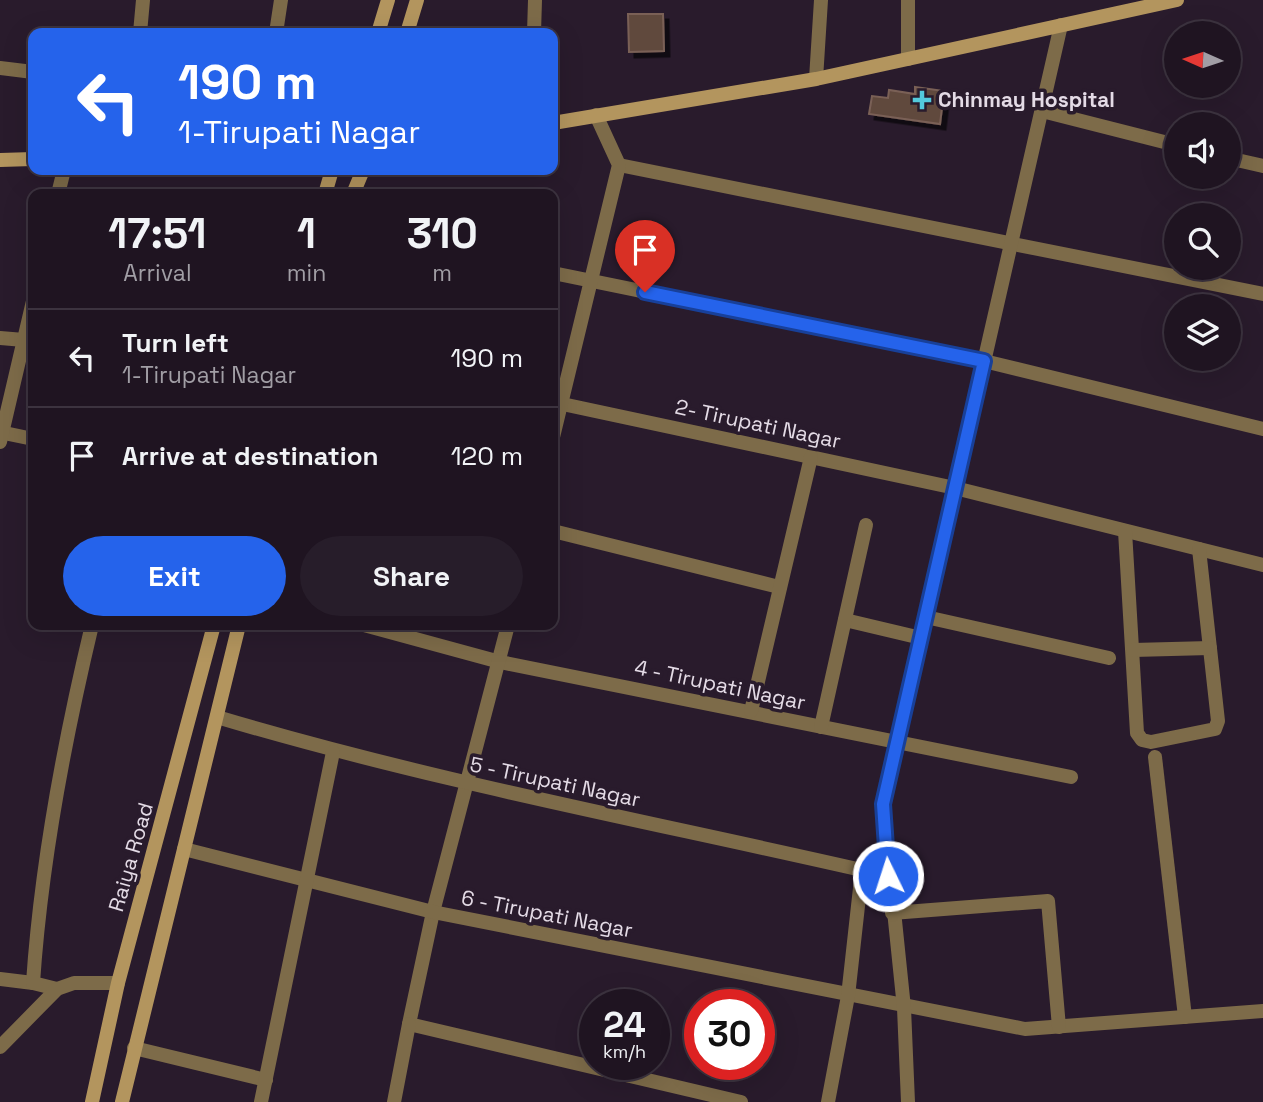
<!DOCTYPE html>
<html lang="en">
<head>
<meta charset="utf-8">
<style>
	:root { --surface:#1f1421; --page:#271d2a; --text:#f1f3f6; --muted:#a19ea5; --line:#3c333f; --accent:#2563eb }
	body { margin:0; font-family:"Space Grotesk",sans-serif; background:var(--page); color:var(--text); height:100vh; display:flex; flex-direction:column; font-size:26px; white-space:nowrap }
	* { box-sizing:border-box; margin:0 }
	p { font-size:23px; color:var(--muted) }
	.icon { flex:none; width:38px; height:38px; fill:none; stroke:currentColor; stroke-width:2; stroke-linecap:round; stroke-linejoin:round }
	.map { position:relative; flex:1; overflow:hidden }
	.side { position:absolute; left:28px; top:189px; width:530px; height:441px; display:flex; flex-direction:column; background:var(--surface); border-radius:14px; box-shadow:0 7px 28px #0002,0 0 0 2px var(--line) }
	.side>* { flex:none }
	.banner { position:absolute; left:28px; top:28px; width:530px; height:147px; border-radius:14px; box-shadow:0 7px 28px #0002,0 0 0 2px var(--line); background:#2563eb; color:#fff; overflow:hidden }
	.needle { width:46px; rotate:273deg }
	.controls { position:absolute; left:1164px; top:21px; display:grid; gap:14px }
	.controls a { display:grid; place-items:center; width:77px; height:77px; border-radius:50%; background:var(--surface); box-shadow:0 7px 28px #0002,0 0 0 2px var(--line); font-size:35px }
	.speed { position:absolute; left:579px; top:989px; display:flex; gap:14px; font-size:35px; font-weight:700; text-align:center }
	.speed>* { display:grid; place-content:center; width:91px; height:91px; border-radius:50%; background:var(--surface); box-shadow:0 7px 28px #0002,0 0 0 2px var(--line); line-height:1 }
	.speed small { font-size:18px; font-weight:400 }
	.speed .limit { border:10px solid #d22; background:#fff; color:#111 }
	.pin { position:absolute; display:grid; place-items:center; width:60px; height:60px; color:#fff; margin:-72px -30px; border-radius:50% 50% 50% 0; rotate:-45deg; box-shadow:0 0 7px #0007 }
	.pin .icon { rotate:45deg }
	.me { position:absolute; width:77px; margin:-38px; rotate:356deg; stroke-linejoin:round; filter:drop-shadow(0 0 5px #0008) }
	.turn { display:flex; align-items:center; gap:24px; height:147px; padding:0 35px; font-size:32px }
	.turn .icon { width:91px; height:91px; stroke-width:2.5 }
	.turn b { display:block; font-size:49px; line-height:60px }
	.eta { display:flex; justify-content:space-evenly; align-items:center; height:119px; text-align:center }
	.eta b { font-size:42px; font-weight:700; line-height:49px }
	.cta { display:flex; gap:14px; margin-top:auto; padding:14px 35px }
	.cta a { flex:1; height:80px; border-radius:42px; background:var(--accent); color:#fff; font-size:28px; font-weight:700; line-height:80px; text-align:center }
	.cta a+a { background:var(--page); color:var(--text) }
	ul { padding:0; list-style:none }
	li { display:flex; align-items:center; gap:21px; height:98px; padding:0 35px; border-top:2px solid var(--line) }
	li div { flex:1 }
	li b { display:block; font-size:26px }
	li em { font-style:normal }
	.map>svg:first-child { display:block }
	.building { fill:#61483e; stroke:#7a6156; stroke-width:2; filter:url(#shadow) }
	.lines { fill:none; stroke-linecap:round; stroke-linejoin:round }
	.street { stroke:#7d6b49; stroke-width:14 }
	.secondary { stroke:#b3955e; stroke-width:14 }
	.route-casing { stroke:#184099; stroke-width:18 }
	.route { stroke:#2563eb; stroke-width:12 }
	.poi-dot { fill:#53cadc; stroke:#291b2c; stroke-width:2.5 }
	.labels { text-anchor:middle; stroke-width:7; stroke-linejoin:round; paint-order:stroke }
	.poi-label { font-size:21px; font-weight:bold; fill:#e4dbe6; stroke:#291b2c; text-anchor:start }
	.street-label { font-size:21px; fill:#e4dbe6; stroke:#291b2c }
</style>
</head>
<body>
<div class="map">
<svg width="1263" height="1102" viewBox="0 0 1263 1102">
	<defs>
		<filter id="shadow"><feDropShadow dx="5.5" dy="5.5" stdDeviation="0" flood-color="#0009"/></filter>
	</defs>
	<rect width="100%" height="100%" fill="#291b2c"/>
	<!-- building -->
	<g class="building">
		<polygon points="628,14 663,14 664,51 629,52"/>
		<polygon points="915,87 944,91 940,124 869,114 872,96 888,98 889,90 915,94"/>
	</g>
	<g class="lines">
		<!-- street -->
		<g class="street">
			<polyline points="908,0 908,59"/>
			<polyline points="140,33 143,0"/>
			<polyline points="276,33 281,0"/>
			<polyline points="534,33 535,0"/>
			<polyline points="0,68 33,72"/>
			<polyline points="816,79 821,0"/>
			<polyline points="1042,111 1176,145"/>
			<polyline points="1228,158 1263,166"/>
			<polyline points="619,165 1263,294"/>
			<polyline points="58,194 64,170"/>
			<polyline points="553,273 984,361 1263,429"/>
			<polyline points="0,338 24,340"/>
			<polyline points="553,402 955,488 1263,565"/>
			<polyline points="0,432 33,439"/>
			<polyline points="553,437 619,165 596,115"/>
			<polyline points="0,442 33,301"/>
			<polyline points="553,531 779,587"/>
			<polyline points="1125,531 1137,733 1142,740 1151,742 1215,729 1218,721 1199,549"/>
			<polyline points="926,617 1109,658"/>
			<polyline points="845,620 921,638"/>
			<polyline points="364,625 500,662 1071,777"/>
			<polyline points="508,625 433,912 409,1024 741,1102"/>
			<polyline points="1133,650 1210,648"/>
			<polyline points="751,711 811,457"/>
			<path d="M217,717C438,783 663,824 888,876"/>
			<polyline points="821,727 866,525"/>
			<polyline points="1155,757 1185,1017"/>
			<polyline points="184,849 433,912 1025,1029 1263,1011"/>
			<polyline points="892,913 1048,901 1059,1027"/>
			<polyline points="0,979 33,983"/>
			<path d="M57,989L33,983C41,863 64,742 92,625"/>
			<polyline points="0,1047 57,989 74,983 118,983"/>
			<polyline points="134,1048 266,1080"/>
			<polyline points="261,1102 333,752"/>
			<polyline points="394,1102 409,1024"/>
			<polyline points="828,1102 848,996 862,870"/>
			<polyline points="908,1102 904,1008 883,804 1061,25"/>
		</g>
		<!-- secondary -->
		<g class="secondary">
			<polyline points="378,33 388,0"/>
			<polyline points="407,33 417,0"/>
			<polyline points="553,123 816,79 1177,0"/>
			<polyline points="0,160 33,159"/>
			<polyline points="325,194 332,170"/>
			<polyline points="353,194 363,170"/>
			<polyline points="92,1102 118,983 214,625"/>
			<polyline points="122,1102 239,625"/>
		</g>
	</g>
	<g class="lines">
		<!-- route casing -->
		<g class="route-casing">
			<polyline id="route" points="645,292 984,361 883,804 888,876"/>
		</g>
		<!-- route -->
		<use href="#route" class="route"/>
	</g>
	<!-- markers -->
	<path class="poi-dot" d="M918.5 89.5h7v7h7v7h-7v7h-7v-7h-7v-7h7z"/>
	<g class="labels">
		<!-- poi labels -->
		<g class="poi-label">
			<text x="938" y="107">Chinmay Hospital</text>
		</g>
		<!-- street labels -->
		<g class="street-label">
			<text transform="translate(758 424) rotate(12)" y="7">2- Tirupati Nagar</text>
			<text transform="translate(720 685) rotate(12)" y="7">4 - Tirupati Nagar</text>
			<text transform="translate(555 782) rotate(12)" y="7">5 - Tirupati Nagar</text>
			<text transform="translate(131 857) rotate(-74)" y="7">Raiya Road</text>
			<text transform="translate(547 914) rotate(11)" y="7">6 - Tirupati Nagar</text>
		</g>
	</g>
</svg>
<div class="controls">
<a><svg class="needle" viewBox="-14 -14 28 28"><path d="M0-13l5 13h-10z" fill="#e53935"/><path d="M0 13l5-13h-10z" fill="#a19ea5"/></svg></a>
<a><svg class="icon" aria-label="sound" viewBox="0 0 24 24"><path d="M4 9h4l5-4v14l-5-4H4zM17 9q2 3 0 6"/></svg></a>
<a><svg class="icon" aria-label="search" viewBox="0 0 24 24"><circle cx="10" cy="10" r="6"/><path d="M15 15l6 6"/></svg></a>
<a><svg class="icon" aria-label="layers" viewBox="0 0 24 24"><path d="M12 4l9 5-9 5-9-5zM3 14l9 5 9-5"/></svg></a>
</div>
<div class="speed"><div>24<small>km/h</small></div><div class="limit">30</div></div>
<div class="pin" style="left:645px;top:292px;background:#d93025"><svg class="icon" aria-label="arrive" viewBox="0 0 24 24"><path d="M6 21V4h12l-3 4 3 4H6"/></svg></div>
<svg class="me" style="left:888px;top:876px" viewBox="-20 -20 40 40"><circle r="17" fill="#2563eb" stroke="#fff" stroke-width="3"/><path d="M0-11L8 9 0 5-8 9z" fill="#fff"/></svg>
<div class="banner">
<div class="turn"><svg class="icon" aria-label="left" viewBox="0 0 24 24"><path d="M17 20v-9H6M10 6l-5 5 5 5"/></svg><div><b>190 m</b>1-Tirupati Nagar</div></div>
</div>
<section class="side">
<div class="eta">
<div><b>17:51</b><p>Arrival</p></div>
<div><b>1</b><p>min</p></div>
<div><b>310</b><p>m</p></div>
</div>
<ul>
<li><svg class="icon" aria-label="left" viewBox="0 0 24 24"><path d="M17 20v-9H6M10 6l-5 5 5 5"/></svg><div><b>Turn left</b><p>1-Tirupati Nagar</p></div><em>190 m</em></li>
<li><svg class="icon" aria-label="arrive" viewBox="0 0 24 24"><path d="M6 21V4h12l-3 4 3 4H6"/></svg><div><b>Arrive at destination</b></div><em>120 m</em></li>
</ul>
<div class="cta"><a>Exit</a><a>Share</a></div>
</section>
</div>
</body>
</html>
